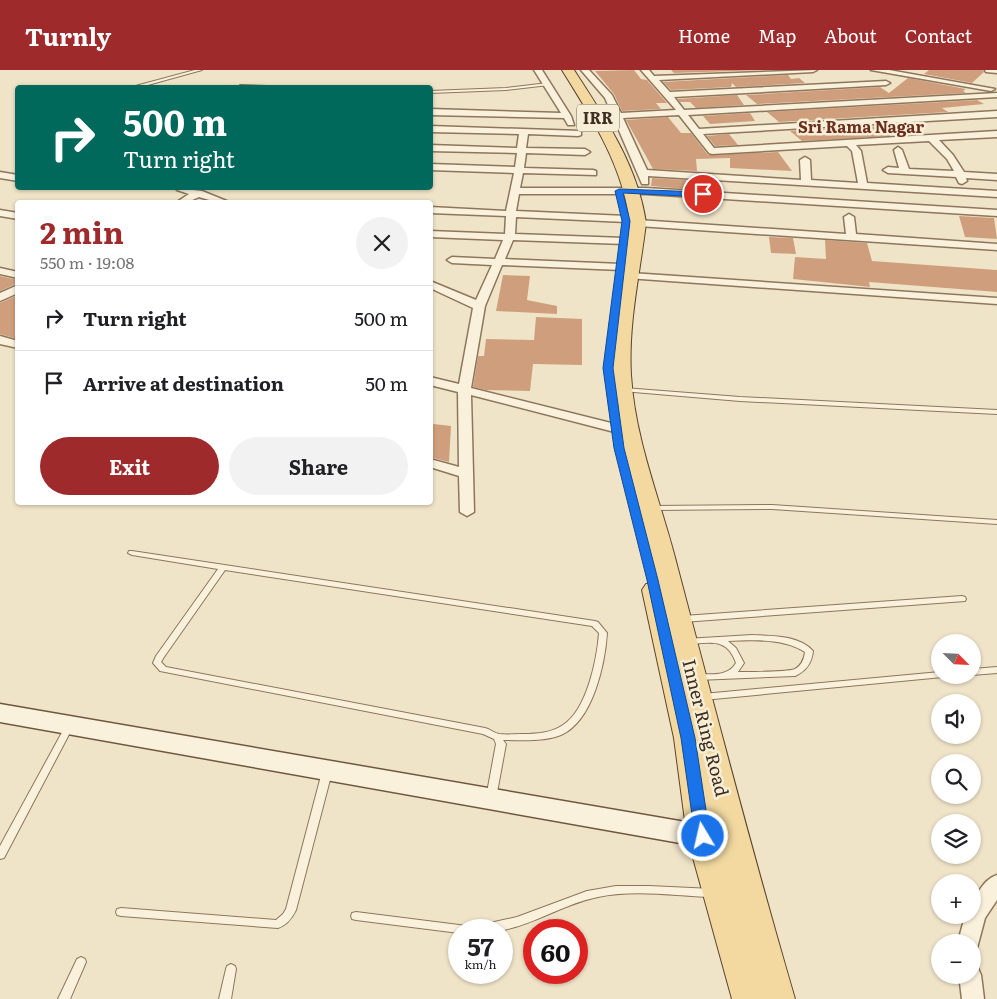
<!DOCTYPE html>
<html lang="en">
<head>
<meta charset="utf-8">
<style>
	:root { --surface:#fff; --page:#f2f2f2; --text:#202124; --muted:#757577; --line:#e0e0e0; --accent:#9e2a2b }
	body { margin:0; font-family:Literata,serif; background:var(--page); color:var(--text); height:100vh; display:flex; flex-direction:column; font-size:19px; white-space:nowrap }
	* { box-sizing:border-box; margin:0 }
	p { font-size:16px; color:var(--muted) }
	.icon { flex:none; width:28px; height:28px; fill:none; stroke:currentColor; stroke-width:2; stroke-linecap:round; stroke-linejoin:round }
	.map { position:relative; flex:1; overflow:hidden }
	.details { position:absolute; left:15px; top:130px; width:418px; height:305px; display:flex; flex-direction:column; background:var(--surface); border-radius:5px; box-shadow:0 1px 4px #0004 }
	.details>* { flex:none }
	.banner { position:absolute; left:15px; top:15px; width:418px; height:105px; border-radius:5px; box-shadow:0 1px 4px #0004; background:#00695c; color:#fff; overflow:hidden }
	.needle { width:32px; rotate:114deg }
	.fabs { position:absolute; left:931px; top:564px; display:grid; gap:10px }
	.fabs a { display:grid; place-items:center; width:50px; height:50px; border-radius:50%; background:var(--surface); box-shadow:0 1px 4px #0004; font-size:25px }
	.speed { position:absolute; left:448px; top:849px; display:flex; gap:10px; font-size:25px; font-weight:700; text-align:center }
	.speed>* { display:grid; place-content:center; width:65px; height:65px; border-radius:50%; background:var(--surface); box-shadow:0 1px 4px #0004; line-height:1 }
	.speed small { font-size:12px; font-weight:400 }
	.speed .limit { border:8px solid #d22; background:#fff; color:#111 }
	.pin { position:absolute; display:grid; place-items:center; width:42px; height:42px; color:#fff; margin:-21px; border:2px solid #fff; border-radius:50%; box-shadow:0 1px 5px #0007 }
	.me { position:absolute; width:55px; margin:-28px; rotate:351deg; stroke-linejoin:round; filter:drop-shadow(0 0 4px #0008) }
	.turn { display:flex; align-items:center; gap:18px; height:105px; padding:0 25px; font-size:22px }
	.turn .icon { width:65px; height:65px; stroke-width:2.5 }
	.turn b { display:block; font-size:35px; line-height:42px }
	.round { display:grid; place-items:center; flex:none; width:52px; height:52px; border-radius:26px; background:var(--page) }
	.head { display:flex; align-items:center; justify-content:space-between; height:85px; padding:0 25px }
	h1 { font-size:30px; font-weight:700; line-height:38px; color:var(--accent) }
	.action { display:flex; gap:10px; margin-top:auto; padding:10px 25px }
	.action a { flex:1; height:58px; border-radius:30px; background:var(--accent); color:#fff; font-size:20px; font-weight:700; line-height:58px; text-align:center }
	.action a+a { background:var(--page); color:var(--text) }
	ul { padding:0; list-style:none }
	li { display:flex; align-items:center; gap:15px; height:65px; padding:0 25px; border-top:1px solid var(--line) }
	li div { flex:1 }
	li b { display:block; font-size:19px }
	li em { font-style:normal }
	header { display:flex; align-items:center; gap:30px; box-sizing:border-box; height:70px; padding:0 25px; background:var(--accent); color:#fff }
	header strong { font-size:24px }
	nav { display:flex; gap:28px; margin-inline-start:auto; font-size:18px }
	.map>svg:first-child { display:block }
	.building { fill:#cf9f7d }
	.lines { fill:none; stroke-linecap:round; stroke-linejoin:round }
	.lane-casing { stroke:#8d765c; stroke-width:2 }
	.street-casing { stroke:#8d765c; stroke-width:3 }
	.secondary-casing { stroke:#6f573f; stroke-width:3 }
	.primary-casing { stroke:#5b4430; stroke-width:2 }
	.lane { fill:#faf1dc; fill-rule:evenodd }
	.street { fill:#faf1dc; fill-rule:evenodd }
	.secondary { fill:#faf1dc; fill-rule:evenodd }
	.primary { fill:#f3d9a0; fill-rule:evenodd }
	.route { fill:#1a73e8; stroke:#114b97 }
	.labels { text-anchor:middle; stroke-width:5; stroke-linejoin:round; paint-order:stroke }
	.shield { fill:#f7eed8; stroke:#756857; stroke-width:1 }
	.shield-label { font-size:16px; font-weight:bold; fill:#3d2e20 }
	.far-neighbourhood-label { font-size:16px; font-weight:bold; fill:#6b2e1e; stroke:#f7eed8 }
	.street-label { font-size:18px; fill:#3d2e20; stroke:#f7eed8 }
</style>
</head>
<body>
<header>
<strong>Turnly</strong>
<nav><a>Home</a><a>Map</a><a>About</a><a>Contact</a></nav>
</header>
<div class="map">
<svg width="997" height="929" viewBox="0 0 997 929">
	<rect width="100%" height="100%" fill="#f0e4c8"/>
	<!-- building -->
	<g class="building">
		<polygon points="634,0 641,9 647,10 667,33 656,33 661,39 622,41 614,24 595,1"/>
		<polygon points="671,0 766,0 674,3"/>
		<polygon points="929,0 983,0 984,2 972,13 924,4"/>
		<polygon points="788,5 791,9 799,8 805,13 736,17 732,13 731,17 671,20 663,12"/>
		<polygon points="908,8 966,19 963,21 966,23 757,34 746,25 880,17 889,23"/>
		<polygon points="737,25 744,35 696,38 690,32 680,32 678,29"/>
		<polygon points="977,30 984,34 942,38 948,42 779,52 767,42"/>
		<polygon points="750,43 755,51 710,54 703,46"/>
		<polygon points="668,47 681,63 691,63 708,85 778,82 792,101 730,98 730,88 696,89 697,101 653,99 626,50"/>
		<polygon points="881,56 891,66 802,71 790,61"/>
		<polygon points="729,64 738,75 715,76 707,66"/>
		<polygon points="652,108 686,110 685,119 651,116"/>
		<polygon points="959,146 994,148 997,169 965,167"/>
		<polygon points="769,167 793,168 796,184 771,183"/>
		<polygon points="825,170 867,173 872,191 997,200 997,222 869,212 870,217 793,209 795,187 826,189"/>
		<polygon points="503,205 530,206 527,230 557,236 557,244 496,241"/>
		<polygon points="0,206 18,210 18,213 0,221"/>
		<polygon points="18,225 18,269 0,264 0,233"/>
		<polygon points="536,247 582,249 582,295 533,294 530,321 486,320 473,317 478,286 484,286 486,269 534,270"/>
		<polygon points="434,354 451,356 449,392 430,387 430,358"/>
	</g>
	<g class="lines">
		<!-- lane casing -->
		<g class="lane-casing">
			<g id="lane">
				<polygon points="195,0 202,0 137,18 128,18"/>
				<polygon points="548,13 550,14 549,15 506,20 430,23 430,21 506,18"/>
				<polygon points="241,15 294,17 296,18 240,17 240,15"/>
				<polygon points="624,318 740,327 997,340 997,344 740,331 622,321 622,319"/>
				<polygon points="772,435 997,450 997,454 772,439 652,440 648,438 652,436"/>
				<path d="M129,481H132L595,551L598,552L607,563C605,594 593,651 561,665C543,672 522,670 503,670L506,674L496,728L494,731L491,732L488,731L486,728L496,674L494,669L483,664L160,601L153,593L156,586L218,499L132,485L128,483ZM225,500L592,556L599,563C597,589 587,640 563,655C551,663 537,664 522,664C515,664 506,665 499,664C494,663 490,659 485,658L166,597L161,592L164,587Z"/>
				<polygon points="962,526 965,527 966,529 965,531 683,552 679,549 683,546"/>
				<path d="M752,565C772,566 799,565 813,581C812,593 806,601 795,606L697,610L694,609L693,607L694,605L697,604C711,604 728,607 736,593C727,567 710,573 688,574L685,573L684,571L685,569ZM728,571C753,570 783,568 805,582C804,589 802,595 795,599C789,602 749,602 738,602L744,593L736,578Z"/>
				<polygon points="997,597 997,603 972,605 972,599"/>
				<polygon points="940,602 940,605 944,605 943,607 703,630 700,629 699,627 700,625 703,624"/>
				<polygon points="70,652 73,653 74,655 4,788 0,789 0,776 66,655 67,653"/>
				<path d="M327,699L330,700L332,702L296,840C292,848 287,855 278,858L121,846L117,845L116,842L117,839L121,838L276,850L283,844L286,839L322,702L324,700Z"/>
				<path d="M616,816H649L713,819L717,820L718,823L717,826L713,827C676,826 635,819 598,827C566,833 537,853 504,860C492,862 473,860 459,860V863L356,850L352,849L351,846L352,843L356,842L467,856L471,857L517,847L587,821Z"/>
				<polygon points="81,887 85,889 86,892 70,929 58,929 77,889"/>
				<polygon points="231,894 235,896 236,899 231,929 219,929 226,899 227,896"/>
			</g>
		</g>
		<!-- street casing -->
		<g class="street-casing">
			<g id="street">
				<polygon points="534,0 542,0 571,46 574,55 568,55 564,48 430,45 430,39 561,43"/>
				<path d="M581,0H589L612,25L621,43L676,40L641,0H649L654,6L817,0L813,2L659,10L670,22L886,11L890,13L886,15L674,27L684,40L997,23V27L688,45L699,59L997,41V47L703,64L714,78L997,61V67L939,70L953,85L964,102L997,104V110L966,108L967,111L962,114L959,113L956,107L888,103L883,100L888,97L899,98L894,80L898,77L902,80L909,99L954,101L947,89L929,71L856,75L861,81L867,113L997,121V127L648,106V114H642L605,28ZM679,45L709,83L712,84L847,76L852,81L858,113L811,110L810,90L805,87L800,90L801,110L647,100L623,48Z"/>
				<polygon points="871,0 889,0 995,19 991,21"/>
				<polygon points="985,0 997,0 997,3 986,2"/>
				<polygon points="430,56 581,61 581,65 578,66 528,64 526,78 585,79 590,82 585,85 526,83 524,98 593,100 596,101 596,105 523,103 520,118 646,118 997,140 997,146 646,124 519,124 516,141 626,146 631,149 626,152 516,147 515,164 624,168 629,171 624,174 513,170 505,189 621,194 626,197 621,200 502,195 485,236 471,318 635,359 637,362 630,366 471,325 474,442 467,446 460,442 459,406 430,397 430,389 459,397 458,322 430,315 430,307 459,314 473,238 430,218 430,211 476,230 492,195 452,193 447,190 452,187 495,189 503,170 430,167 430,161 505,164 506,146 430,143 430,137 506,141 514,103 430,100 430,94 515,97 517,83 430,81 430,75 517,78 519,64 430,62"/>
				<polygon points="0,102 18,105 18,111 0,108"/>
				<polygon points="176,118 202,121 229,132 216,132 199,127 188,132 177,132 189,124 177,120"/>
				<polygon points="0,140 18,143 18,149 0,146"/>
				<polygon points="849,144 854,147 856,164 997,174 997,180 638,156 633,153 638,150 846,164 844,147"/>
				<polygon points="0,198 18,202 18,208 0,204"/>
				<polygon points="631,203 997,228 997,234 627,208 626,206"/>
				<polygon points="18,215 18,223 0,231 0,223"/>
				<polygon points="0,266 18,271 18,278 0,274"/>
				<path d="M997,805V830L985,848L977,878L972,880V872H958L965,846L972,845C972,830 982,810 997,805Z"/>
				<polygon points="972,897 978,898 981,905 984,929 962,929 959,905 972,905"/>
			</g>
		</g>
		<!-- secondary casing -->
		<g class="secondary-casing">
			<polygon id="secondary" points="0,634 703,755 723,763 727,771 723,779 713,782 697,776 0,652"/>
		</g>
		<!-- primary casing -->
		<g class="primary-casing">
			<path id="primary" d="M562,0H574C605,48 638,96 646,153C640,203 628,254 631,305C635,372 662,434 678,499C716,643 753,786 795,929H732L687,766L674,668L642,520L646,514L657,513C641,444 613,376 611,304C610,253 623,203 630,153C623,96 592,48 562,0Z"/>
		</g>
		<!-- lane -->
		<use href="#lane" class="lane"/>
		<!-- street -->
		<use href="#street" class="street"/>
		<!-- secondary -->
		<use href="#secondary" class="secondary"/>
		<!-- primary -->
		<use href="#primary" class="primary"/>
	</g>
	<!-- route -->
	<polygon class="route" points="619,119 703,122 707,124 703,127 623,123 630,151 613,298 624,378 658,510 695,668 710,766 708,770 697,770 695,766 681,668 647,510 614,378 603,298 622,151 615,121"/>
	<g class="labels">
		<!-- shield labels -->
		<rect class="shield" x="577" y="34.5" width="42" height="27" rx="4"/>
		<g class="shield-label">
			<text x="598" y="54">IRR</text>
		</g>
		<!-- far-neighbourhood labels -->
		<g class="far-neighbourhood-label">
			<text x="861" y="63">Sri Rama Nagar</text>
		</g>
		<!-- street labels -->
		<g class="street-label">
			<text transform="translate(705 658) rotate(76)" y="6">Inner Ring Road</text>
		</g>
	</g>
</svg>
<div class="fabs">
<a><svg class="needle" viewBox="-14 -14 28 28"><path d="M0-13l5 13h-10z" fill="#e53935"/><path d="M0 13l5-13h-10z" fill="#757577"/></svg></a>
<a><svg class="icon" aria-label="sound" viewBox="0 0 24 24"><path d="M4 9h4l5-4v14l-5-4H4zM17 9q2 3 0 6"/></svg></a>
<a><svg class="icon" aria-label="search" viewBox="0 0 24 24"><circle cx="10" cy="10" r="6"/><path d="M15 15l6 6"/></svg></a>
<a><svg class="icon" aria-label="layers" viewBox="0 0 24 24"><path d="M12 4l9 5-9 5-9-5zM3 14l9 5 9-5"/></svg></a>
<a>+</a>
<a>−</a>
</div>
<div class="speed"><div>57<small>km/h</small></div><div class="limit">60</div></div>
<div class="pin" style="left:703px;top:124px;background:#d93025"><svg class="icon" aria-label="arrive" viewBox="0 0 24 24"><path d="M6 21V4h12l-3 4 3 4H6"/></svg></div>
<svg class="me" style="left:703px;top:766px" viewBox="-20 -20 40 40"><circle r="17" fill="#1a73e8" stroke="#fff" stroke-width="3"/><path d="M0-11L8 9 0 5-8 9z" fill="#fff"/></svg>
<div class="banner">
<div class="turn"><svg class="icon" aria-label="right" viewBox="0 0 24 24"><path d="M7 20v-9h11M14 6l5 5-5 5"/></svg><div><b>500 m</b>Turn right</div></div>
</div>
<section class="details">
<div class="head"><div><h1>2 min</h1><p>550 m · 19:08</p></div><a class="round"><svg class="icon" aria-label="close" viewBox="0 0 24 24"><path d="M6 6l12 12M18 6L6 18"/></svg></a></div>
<ul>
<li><svg class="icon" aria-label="right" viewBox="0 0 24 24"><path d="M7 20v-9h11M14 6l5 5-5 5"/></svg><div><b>Turn right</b></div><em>500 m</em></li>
<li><svg class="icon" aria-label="arrive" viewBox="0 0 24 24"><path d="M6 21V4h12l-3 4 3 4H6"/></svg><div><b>Arrive at destination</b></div><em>50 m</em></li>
</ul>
<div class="action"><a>Exit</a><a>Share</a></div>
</section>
</div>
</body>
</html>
